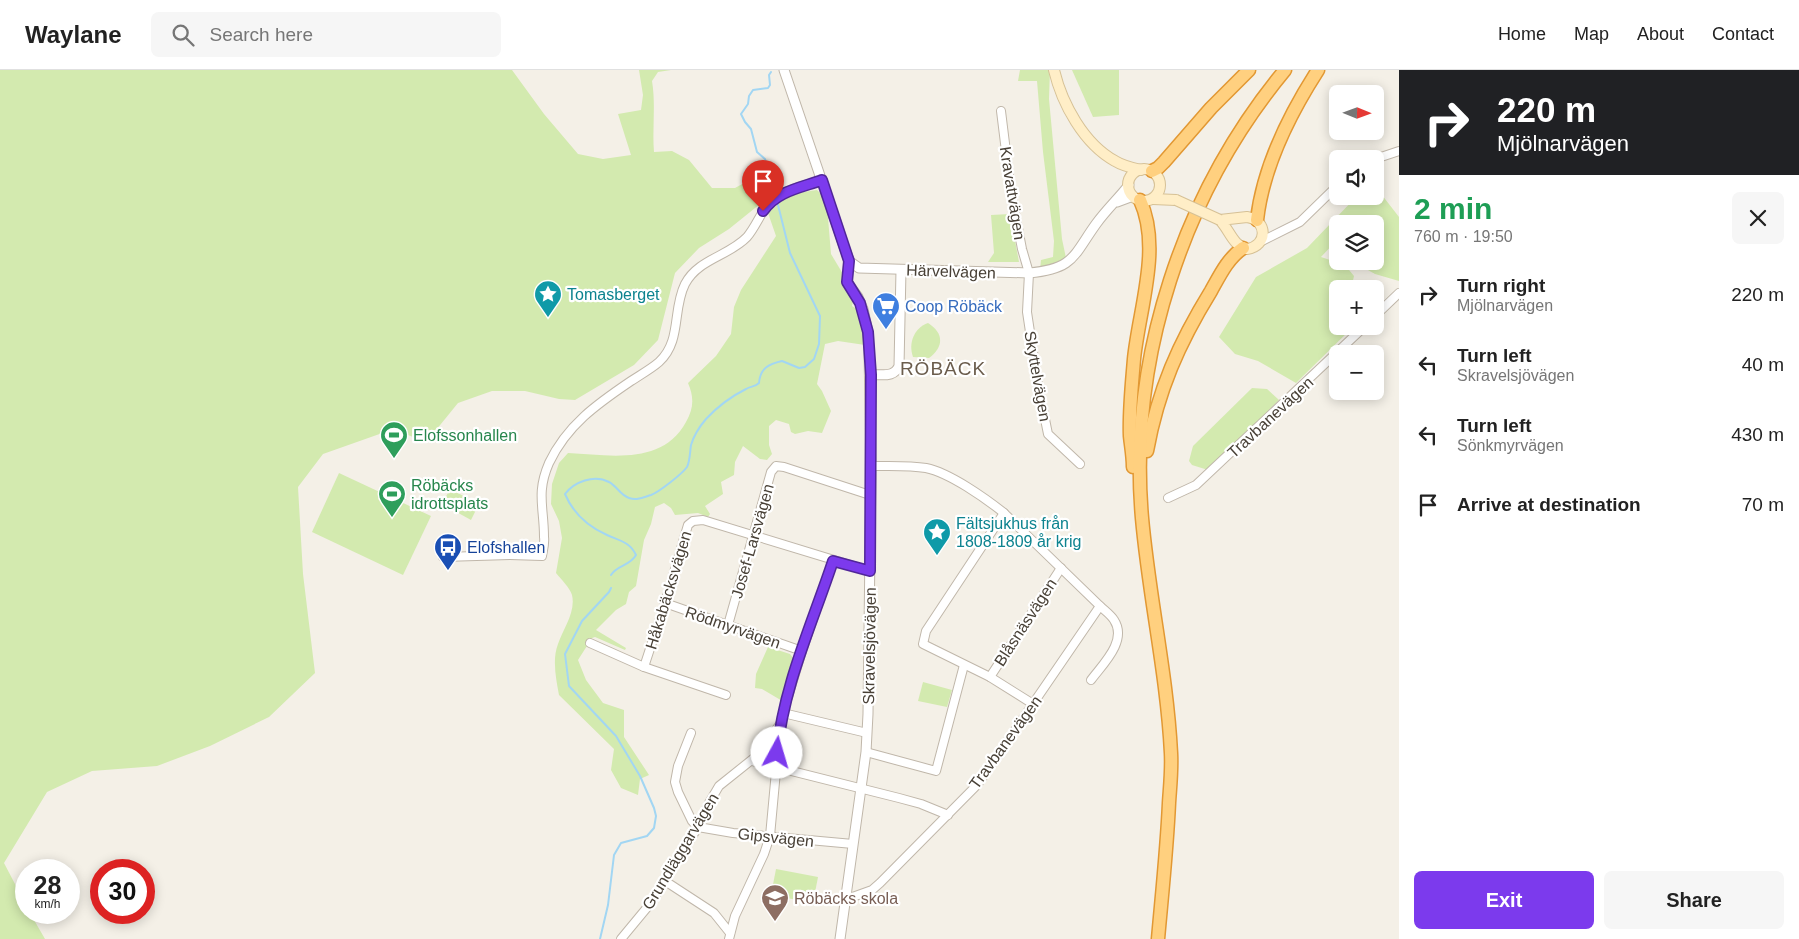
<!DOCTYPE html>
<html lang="en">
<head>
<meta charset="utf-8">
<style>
	:root { --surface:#fff; --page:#f6f6f6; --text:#222; --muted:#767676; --line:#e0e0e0; --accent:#7c3aed }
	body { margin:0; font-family:Helvetica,sans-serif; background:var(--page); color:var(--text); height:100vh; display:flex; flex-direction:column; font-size:19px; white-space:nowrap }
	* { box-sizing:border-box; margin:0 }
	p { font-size:16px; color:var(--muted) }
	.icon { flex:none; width:28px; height:28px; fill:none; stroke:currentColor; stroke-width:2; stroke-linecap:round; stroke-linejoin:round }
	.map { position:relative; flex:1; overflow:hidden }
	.drawer { display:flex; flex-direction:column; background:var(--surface); width:400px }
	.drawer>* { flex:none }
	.top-card { background:#202124; color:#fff; overflow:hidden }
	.needle { width:32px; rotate:91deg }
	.tools { position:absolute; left:1329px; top:15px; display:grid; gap:10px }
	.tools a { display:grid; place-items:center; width:55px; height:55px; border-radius:8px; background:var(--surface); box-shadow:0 2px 12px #0003; font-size:25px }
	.speed { position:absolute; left:15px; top:789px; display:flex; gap:10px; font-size:25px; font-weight:700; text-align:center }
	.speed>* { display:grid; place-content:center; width:65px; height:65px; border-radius:50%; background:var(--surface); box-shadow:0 2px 12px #0003; line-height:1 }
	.speed small { font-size:12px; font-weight:400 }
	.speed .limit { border:8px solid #d22; background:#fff; color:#111 }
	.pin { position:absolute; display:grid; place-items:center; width:42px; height:42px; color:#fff; margin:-51px -21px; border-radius:50% 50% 50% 0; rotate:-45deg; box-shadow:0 0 5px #0007 }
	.pin .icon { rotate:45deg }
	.me { position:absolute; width:55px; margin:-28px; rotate:6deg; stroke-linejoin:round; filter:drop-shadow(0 0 4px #0008) }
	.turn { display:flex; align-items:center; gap:18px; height:105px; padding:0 15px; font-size:22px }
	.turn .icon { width:65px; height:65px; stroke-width:2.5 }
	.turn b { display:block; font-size:35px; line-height:42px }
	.round { display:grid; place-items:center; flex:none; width:52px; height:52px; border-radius:8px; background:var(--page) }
	.summary { display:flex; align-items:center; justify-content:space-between; height:85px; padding:0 15px }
	h1 { font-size:30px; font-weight:700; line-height:38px; color:#1e9e55 }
	.primary-button { display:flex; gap:10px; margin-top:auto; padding:10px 15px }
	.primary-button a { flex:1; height:58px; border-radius:8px; background:var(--accent); color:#fff; font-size:20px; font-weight:700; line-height:58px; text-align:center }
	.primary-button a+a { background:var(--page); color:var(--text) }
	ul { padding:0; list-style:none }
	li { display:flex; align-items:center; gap:15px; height:70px; padding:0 15px }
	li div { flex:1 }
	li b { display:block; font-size:19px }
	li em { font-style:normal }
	header { display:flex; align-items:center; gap:30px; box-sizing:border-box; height:70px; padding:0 25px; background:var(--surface); border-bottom:1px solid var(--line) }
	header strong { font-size:24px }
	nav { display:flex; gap:28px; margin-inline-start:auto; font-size:18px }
	.search { width:350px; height:45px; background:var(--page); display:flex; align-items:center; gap:12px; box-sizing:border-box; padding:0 18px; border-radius:8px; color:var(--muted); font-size:19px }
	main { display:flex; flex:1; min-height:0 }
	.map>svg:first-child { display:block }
	.green { fill:#d3eaaf }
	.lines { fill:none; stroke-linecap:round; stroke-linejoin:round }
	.stream { stroke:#a2d6f3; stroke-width:2 }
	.minor-casing { stroke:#c0b7aa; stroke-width:10 }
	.tertiary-casing { stroke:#c0b7aa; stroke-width:11 }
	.secondary-casing { stroke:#d6c196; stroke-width:12 }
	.trunk-casing { stroke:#e29833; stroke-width:15 }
	.minor { stroke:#fff; stroke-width:8 }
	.tertiary { stroke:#fff; stroke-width:9 }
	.secondary { stroke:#ffeec7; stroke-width:10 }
	.trunk { stroke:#ffd07f; stroke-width:12 }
	.secondary-bridge-casing { stroke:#d6c196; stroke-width:12; stroke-linecap:butt }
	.secondary-bridge { stroke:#ffeec7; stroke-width:10 }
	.route-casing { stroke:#51269a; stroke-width:12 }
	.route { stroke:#7c3aed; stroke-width:9 }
	.labels { text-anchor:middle; stroke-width:4.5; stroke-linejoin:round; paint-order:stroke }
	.street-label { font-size:16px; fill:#484036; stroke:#fff }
	.culture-label { font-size:16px; fill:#0d838f; stroke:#fff; text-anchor:start }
	.shop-label { font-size:16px; fill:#366cbe; stroke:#fff; text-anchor:start }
	.leisure-label { font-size:16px; fill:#27864d; stroke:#fff; text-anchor:start }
	.transit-label { font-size:16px; fill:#164399; stroke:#fff; text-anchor:start }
	.education-label { font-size:16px; fill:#785e54; stroke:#fff; text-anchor:start }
	.quarter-label { font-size:19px; letter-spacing:1px; fill:#6b5d4d; stroke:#fff }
</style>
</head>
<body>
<header>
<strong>Waylane</strong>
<div class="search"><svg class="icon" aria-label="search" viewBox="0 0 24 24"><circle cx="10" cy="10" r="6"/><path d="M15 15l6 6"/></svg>Search here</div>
<nav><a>Home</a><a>Map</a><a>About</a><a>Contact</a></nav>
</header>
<main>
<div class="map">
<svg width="1399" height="869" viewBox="0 0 1399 869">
	<rect width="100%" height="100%" fill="#f4f0e7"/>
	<!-- green -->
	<g class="green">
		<path d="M0,0H512L544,44L578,84L603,89L631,85L618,44L641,40L643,25L639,0H671L658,2L652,11C656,35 652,59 654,82L672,81L689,90L712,118H735L764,102L760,134L729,159L699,178L675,203L658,270L634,295L575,330L559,329L525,321H492L458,333L432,365L425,368L413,367L398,361H388L323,384L298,417L303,504L315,603L269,647L210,676L157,696L92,701L47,722L4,793L26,835V842L30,843L45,869H0Z"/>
		<polygon points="1020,0 1050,0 1049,29 1062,169 1066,188 1040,200 1041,190 1053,187 1054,171 1043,82 1037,11 1018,11"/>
		<polygon points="1072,0 1119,0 1119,45 1093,47"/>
		<polygon points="1375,116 1399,147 1399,211 1375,204 1359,195 1358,191 1375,191 1375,154 1338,154 1337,170 1321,187 1345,195 1354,206 1351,219 1338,219 1338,256 1354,256 1296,313 1258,291 1235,284 1219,267 1256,207 1307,178 1357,126 1375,126"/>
		<path d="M817,120L821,124L827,136L831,184L843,204L844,213L854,227L852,236L860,241L866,261L865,275L838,271L825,274L817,314L822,321L831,341L822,363L808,361L795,364L791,362L789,354L776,350L769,356V375L772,384L767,390L760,389L743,376L735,392L734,405L721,412L723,424L705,436L710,444L708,447L698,443L675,445L671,438L664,433L655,437L651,454L644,470L636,516L629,522L626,534L616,540L596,560L626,578L625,580L595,567L592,568L578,590L586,610L603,633L624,640V667L649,705L640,709L638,725L621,718L611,700L614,679L559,625C556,609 552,589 558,574C563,559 576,542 572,525C570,518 561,509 556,503L562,468L559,451L551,434L552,414L559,393L568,383C609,385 662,396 686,352C694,338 694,327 688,313L716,286L731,264L734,237L741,220L776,166L768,143L790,124Z"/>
		<polygon points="1010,144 1019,192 988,192 994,183 991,145"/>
		<path d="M928,253C944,263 944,277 929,288L913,287C908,273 914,258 928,253Z"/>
		<polygon points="1252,318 1267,319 1279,330 1208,400 1192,395 1189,391 1193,376"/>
		<polygon points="339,403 431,446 403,505 312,462"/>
		<polygon points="450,419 479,434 471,450 442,434"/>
		<polygon points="768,577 790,584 794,589 793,598 789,608 784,632 762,619 755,618 756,604"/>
		<polygon points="923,612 952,620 947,637 918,631"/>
		<polygon points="776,799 818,807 813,833 771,825"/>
	</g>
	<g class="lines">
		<!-- stream -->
		<g class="stream">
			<polyline points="771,2 769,5 770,15 768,18 753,20 749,26 748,34 741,44 745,52 751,59 757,82 765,89 770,103 772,115"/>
			<path d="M611,505C617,495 630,496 636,485C630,472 620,471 607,465C589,457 573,443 565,424C574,412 594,404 609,412C617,416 620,425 629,428C637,431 644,427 651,425C659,422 682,404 687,397C690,391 690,381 691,375C694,365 700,356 706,349C718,336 730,327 746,319C751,316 755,317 759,313C760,298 769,294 782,291L799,298L805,297L814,289L819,274L820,246L790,183L778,135"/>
			<polyline points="600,869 608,835 614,785 621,773 647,766 654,758 656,746 654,738 640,706 616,666 569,616 565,584 582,551 609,522 611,518"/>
		</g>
		<!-- minor casing -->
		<g class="minor-casing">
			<g id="minor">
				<polyline points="1001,41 1011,122 1022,179 1029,203 1027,242 1038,315 1048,364 1080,394"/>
				<polyline points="1375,89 1399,81"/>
				<polyline points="1260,172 1300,152 1338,115"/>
				<polyline points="1375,246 1399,223"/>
				<path d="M871,396C888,396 909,395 926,398C950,403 985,428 1004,443L1100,536C1104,540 1111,545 1114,550C1128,571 1102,595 1091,610"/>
				<polyline points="1168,428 1196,415 1365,256"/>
				<polyline points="1004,443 926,561 923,574 990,607 1033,634"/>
				<path d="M443,487L510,485L542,486C543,480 545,473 544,467C544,437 536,423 549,393C567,355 597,334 631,311C640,305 651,299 659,292C682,271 672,240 685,214C698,189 729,186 747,167C758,154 762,137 776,127C789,118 807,115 822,110"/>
				<polyline points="665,533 802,581"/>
				<polyline points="728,555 771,402 776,396 784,397 870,425"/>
				<polyline points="590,573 644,597 726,625"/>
				<polyline points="644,597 665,533 688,455 693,451 703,450 870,501"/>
				<polyline points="990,607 1061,498"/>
				<polyline points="783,643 867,663"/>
				<polyline points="691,663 678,696 675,712 678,722 692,751 698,757 733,763 853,774"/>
				<polyline points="866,682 936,701 964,595"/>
				<polyline points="752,691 899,728 921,734 948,745"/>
				<polyline points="665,811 714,843 730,863"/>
				<polyline points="847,829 872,820 880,813 978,714 1100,536"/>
				<polyline points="621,869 650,834 698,757 709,733 719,716 759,684 780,654"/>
				<polyline points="729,869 735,846 764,784 770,766 779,669 783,643 802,581 833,491"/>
			</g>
		</g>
		<!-- tertiary casing -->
		<g class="tertiary-casing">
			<g id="tertiary">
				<polyline points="784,0 849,191 847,212 858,227 863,239 868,262 869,281 871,396 868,644 866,682 840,869"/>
				<polyline points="1117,132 1133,126"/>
				<path d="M849,191L859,198L1029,203C1074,199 1073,186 1096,154C1106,140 1118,129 1129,115"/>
				<path d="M871,305C882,304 894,308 899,296L901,200"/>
			</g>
		</g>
		<!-- secondary casing -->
		<g class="secondary-casing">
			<g id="secondary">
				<path d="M1054,0C1062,34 1084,74 1115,91C1123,96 1132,98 1141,100"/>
				<circle cx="1144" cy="115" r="16"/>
				<polyline points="1153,129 1176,130"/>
				<path d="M1247,147C1268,150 1268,176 1247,179C1233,176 1230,161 1220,150Z"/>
			</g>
		</g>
		<!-- trunk casing -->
		<g class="trunk-casing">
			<g id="trunk">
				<polyline points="1152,101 1158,98 1164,92 1211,38 1249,0"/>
				<path d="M1257,150C1263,97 1289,45 1318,0"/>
				<path d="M1147,381C1158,320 1179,273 1211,221C1220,205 1228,188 1243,178"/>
				<path d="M1133,397C1133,386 1131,376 1130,366C1129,341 1132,314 1134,289C1139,239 1162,178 1140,130"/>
				<path d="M1158,869C1162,824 1167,778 1169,733C1170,717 1172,700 1171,683C1167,604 1149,527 1142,448C1128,289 1183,123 1285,0"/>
			</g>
		</g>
		<!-- minor -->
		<use href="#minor" class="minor"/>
		<!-- tertiary -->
		<use href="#tertiary" class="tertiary"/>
		<!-- secondary -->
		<use href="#secondary" class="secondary"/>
		<!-- trunk -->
		<use href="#trunk" class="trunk"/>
		<!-- secondary-bridge casing -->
		<g class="secondary-bridge-casing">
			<polyline id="secondary-bridge" points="1176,130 1220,150"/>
		</g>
		<!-- secondary-bridge -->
		<use href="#secondary-bridge" class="secondary-bridge"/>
	</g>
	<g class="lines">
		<!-- route casing -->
		<g class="route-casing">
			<path id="route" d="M763,141C777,121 800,118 822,110L849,191L847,212L860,233L868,262L871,305L870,501L833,491C812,554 783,617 777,683"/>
		</g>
		<!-- route -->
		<use href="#route" class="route"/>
	</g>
	<!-- icons -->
	<defs>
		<g id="sight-pin" transform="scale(1.4375)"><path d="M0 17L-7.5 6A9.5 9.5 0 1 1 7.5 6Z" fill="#0f9aa8" stroke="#fff"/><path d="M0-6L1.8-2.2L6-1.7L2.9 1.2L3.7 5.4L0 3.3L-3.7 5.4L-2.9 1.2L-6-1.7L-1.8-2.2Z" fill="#fff"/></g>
		<g id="supermarket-pin" transform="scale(1.4375)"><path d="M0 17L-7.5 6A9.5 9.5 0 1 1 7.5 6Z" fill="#3f7fe0" stroke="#fff"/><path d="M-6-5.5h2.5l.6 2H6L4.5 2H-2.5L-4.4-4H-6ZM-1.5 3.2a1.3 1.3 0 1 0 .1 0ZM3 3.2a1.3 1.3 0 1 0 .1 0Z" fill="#fff"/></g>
		<g id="stadium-pin" transform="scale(1.4375)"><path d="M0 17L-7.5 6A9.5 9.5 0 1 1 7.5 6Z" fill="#2e9e5b" stroke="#fff"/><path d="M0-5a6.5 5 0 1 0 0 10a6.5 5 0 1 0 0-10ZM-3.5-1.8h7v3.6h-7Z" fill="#fff"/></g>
		<g id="bus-pin" transform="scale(1.4375)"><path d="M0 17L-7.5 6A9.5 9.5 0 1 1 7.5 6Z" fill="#1a4fb4" stroke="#fff"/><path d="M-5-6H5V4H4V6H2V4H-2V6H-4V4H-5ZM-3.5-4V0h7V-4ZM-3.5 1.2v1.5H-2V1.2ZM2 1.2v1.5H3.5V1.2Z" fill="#fff"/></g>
		<g id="school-pin" transform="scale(1.4375)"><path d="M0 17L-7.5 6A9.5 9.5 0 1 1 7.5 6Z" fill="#8d6e63" stroke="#fff"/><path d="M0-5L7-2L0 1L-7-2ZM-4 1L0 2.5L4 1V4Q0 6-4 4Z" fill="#fff"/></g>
	</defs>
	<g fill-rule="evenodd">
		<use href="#sight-pin" x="548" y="224"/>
		<use href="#supermarket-pin" x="886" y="236"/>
		<use href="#stadium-pin" x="394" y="365"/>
		<use href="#stadium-pin" x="392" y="424"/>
		<use href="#sight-pin" x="937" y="462"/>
		<use href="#bus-pin" x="448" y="477"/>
		<use href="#school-pin" x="775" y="828"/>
	</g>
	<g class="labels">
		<!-- street labels -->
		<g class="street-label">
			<text transform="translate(1013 123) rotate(81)" y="6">Kravattvägen</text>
			<text transform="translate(951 201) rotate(2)" y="6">Härvelvägen</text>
			<text transform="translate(1038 306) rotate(80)" y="6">Skyttelvägen</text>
			<text transform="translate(1270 347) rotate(-43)" y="6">Travbanevägen</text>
			<text transform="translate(752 471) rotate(-74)" y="6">Josef-Larsvägen</text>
			<text transform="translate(668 520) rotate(-73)" y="6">Håkabäcksvägen</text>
			<text transform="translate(1025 552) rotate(-57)" y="6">Blåsnäsvägen</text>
			<text transform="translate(733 557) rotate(19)" y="6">Rödmyrvägen</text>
			<text transform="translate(869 576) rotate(-89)" y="6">Skravelsjövägen</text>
			<text transform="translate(1005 672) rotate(-54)" y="6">Travbanevägen</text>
			<text transform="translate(776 767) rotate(6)" y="6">Gipsvägen</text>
			<text transform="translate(680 781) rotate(-59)" y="6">Grundläggarvägen</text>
		</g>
		<!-- culture labels -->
		<g class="culture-label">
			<text x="567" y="230">Tomasberget</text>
			<text x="956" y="459">Fältsjukhus från<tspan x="956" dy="18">1808-1809 år krig</tspan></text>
		</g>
		<!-- shop labels -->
		<g class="shop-label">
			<text x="905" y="242">Coop Röbäck</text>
		</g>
		<!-- leisure labels -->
		<g class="leisure-label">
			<text x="413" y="371">Elofssonhallen</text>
			<text x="411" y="421">Röbäcks<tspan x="411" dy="18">idrottsplats</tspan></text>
		</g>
		<!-- transit labels -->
		<g class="transit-label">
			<text x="467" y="483">Elofshallen</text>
		</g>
		<!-- education labels -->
		<g class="education-label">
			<text x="794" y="834">Röbäcks skola</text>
		</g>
		<!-- quarter labels -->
		<g class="quarter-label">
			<text x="943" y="305">RÖBÄCK</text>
		</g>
	</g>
</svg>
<div class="tools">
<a><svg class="needle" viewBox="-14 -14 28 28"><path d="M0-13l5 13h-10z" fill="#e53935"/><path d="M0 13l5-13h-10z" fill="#767676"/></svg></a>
<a><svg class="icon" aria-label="sound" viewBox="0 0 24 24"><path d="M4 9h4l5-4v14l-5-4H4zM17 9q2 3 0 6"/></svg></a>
<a><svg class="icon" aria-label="layers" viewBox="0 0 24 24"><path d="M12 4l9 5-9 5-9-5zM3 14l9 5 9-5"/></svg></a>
<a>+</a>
<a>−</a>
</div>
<div class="speed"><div>28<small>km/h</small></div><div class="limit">30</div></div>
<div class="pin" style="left:763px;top:141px;background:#d93025"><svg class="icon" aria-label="arrive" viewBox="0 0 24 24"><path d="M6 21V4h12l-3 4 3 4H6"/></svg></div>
<svg class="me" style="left:777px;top:683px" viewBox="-20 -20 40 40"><circle r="19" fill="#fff"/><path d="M0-13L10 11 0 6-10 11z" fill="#7c3aed"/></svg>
</div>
<section class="drawer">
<div class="top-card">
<div class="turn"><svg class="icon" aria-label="right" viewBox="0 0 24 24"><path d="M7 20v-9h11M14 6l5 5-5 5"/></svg><div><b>220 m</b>Mjölnarvägen</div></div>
</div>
<div class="summary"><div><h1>2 min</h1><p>760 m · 19:50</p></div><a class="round"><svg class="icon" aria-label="close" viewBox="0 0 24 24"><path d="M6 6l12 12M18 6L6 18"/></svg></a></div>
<ul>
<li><svg class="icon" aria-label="right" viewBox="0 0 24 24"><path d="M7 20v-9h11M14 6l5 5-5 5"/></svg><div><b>Turn right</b><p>Mjölnarvägen</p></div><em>220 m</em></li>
<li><svg class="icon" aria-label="left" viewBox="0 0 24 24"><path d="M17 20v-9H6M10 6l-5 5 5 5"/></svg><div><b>Turn left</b><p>Skravelsjövägen</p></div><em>40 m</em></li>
<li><svg class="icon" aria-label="left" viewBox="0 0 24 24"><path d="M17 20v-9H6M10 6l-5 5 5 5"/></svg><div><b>Turn left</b><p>Sönkmyrvägen</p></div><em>430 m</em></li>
<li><svg class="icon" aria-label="arrive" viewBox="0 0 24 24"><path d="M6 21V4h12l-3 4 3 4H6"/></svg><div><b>Arrive at destination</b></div><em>70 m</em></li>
</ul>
<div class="primary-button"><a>Exit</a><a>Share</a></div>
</section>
</main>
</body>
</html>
